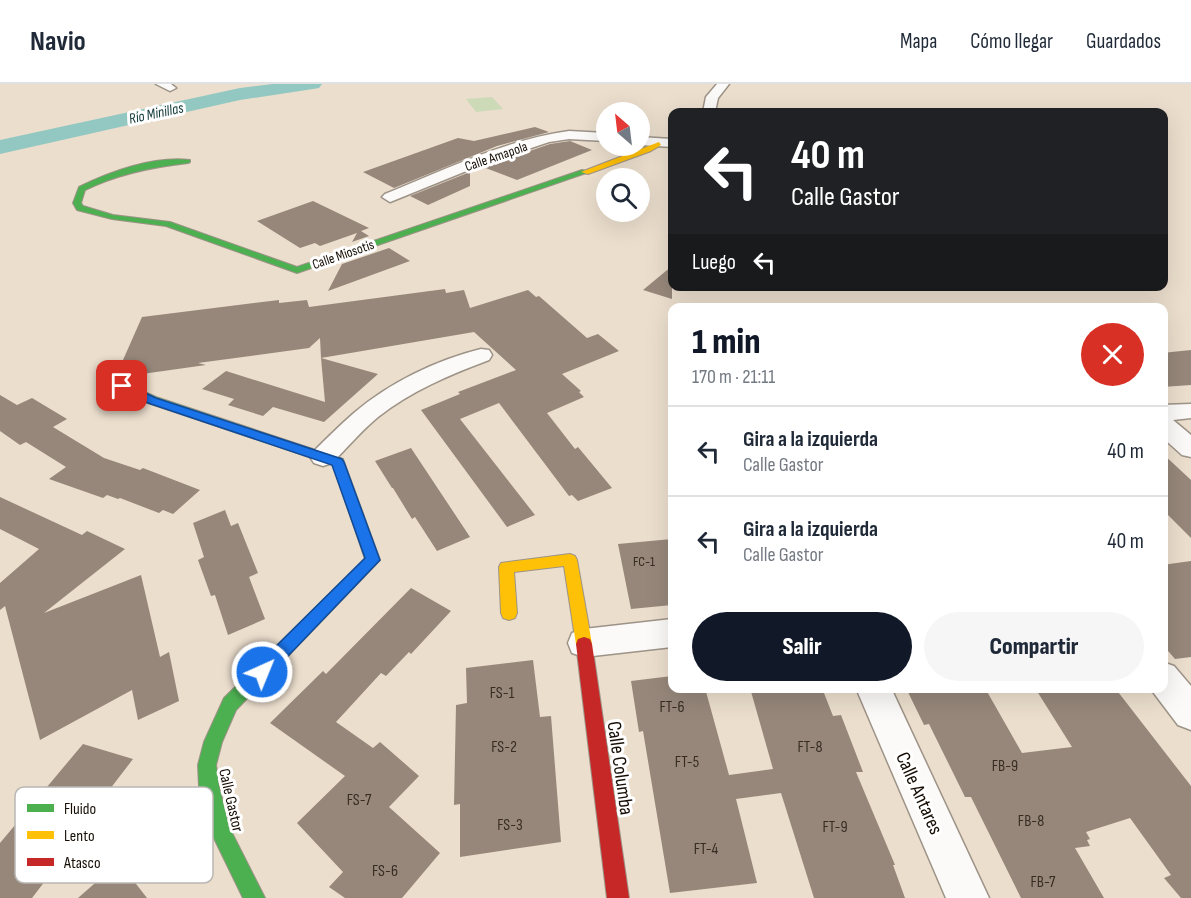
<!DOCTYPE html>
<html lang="es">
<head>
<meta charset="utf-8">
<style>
	:root { --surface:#fff; --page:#f6f6f7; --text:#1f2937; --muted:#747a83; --line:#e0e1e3; --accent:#111827 }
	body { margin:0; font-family:"Sofia Sans Condensed",sans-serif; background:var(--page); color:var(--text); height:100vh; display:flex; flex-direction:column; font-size:22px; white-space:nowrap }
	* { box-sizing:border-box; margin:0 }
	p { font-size:20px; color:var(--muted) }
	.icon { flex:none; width:33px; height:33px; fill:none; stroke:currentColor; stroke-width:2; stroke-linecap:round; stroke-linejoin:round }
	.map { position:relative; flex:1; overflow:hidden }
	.panel { position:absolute; left:668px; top:219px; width:500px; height:390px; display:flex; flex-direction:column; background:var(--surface); border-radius:12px; box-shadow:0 6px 24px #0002 }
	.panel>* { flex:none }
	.guide { position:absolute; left:668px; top:24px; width:500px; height:183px; border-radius:12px; box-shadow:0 6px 24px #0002; background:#202124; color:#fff; overflow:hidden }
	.needle { width:39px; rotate:332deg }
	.buttons { position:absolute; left:596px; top:18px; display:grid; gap:12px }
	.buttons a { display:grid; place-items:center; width:54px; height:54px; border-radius:50%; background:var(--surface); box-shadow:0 6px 24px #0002; font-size:30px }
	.pin { position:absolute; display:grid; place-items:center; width:51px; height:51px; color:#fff; margin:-26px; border-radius:12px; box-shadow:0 3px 9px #0006 }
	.me { position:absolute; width:66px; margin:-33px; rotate:44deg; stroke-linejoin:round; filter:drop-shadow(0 0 4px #0008) }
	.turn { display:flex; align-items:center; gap:21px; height:126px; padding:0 24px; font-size:27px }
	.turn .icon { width:78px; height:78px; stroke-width:2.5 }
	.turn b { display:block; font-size:42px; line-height:51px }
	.then { display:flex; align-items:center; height:57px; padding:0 24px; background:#0003; gap:12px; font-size:22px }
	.round { display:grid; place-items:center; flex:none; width:63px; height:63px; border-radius:32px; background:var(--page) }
	.head { display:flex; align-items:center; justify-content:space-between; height:102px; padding:0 24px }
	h1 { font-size:36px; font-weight:800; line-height:45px; color:var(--accent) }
	.action { display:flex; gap:12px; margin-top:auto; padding:12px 24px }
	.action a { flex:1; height:69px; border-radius:36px; background:var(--accent); color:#fff; font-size:24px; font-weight:800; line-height:69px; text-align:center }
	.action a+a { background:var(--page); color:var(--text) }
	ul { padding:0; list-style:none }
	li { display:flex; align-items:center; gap:18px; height:90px; padding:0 24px; border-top:2px solid var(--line) }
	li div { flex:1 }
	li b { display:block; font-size:22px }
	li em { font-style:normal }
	header { display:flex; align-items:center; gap:36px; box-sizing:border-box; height:84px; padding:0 30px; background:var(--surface); border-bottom:2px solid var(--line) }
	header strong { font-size:28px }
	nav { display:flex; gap:33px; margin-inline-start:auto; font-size:21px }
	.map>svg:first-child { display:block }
	.green { fill:#ccdab7 }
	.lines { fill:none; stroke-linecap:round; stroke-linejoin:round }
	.river { fill:#93c8c2; fill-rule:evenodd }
	.building { fill:#97877b }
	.street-casing { stroke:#9d9387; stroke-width:3 }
	.fast-casing { stroke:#9d9387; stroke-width:2 }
	.slow-casing { stroke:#9d9387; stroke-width:2 }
	.jam-casing { stroke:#9d9387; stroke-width:2 }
	.street { fill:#fcfaf8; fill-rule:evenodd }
	.fast { fill:#4caf50; fill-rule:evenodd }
	.slow { fill:#ffc107; fill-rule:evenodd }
	.jam { fill:#c62828; fill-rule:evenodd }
	.route { fill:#1a73e8; stroke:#114b97; stroke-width:1.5 }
	.labels { text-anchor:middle; stroke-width:6; stroke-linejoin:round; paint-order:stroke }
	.far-street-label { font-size:14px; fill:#160e05; stroke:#fff }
	.number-label { font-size:14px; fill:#362c22 }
	.far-water-label { font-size:15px; font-style:italic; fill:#0d3636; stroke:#fff }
	.near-number-label { font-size:16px; fill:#362c22 }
	.street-label { font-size:16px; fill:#160e05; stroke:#fff }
	.near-street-label { font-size:20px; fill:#160e05; stroke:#fff }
	.key { fill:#fff; stroke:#b9b7b4; stroke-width:1.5 }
	.key-label { font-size:16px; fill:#160e05 }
</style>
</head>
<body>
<header>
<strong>Navio</strong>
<nav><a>Mapa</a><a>Cómo llegar</a><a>Guardados</a></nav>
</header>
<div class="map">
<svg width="1191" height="814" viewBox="0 0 1191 814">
	<rect width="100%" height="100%" fill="#ebdecd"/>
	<!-- green -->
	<polygon class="green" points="492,13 503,25 476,28 466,15"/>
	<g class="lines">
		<!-- river -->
		<polygon class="river" points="273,0 322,0 319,4 313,5 240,16 0,70 0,56 240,4"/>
	</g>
	<!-- building -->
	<g class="building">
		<polygon points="535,43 549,48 497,62 394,104 363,88 458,54 474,57"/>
		<polygon points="570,57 592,66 517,96 483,83 550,60"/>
		<polygon points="470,88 470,102 428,121 410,112"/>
		<polygon points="313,117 369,144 361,147 369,152 352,158 357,149 320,162 315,159 300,164 257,137"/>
		<polygon points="389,164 410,177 328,207 342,180"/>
		<polygon points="672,182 672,215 643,206"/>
		<polygon points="445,205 446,209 464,206 470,224 528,206 536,213 539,212 587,254 598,250 619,267 562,290 581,307 579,308 584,313 547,329 575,365 578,363 612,404 578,417 572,411 569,412 499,319 460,335 535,431 507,443 421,326 460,310 458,308 516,286 474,248 321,274 320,254 309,264 198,279 206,281 142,290 144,284 122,287 127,276 123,276 142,233 279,216 279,219 307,216 309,223"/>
		<polygon points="1191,266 1191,301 1162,303 1162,269"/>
		<polygon points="321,274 378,290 324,338 273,323 263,332 228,321 234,315 202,305 226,287 325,318"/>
		<polygon points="0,311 17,321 32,314 67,335 53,343 104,374 140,386 143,384 200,406 173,430 163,426 159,429 120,414 118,415 107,411 103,414 49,395 66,383 26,358 20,361 0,347"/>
		<polygon points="411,364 470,453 437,467 415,433 412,435 393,404 392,404 375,377"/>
		<polygon points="1162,369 1191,396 1191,454 1162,425"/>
		<polygon points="0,413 82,451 87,447 125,465 44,529 141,491 160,573 169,568 179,617 138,636 132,606 40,656 5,522 0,526 0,499 39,465 0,445"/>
		<polygon points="225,426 231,442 238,439 258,489 249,493 265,535 228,551 215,511 211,512 198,476 204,473 193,439"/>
		<polygon points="672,455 672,521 631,525 618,460"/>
		<polygon points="1191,477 1191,573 1175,575 1162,560 1162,481"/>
		<polygon points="411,504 451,527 411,570 409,568 386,592 381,589 336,638 373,664 380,658 419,692 389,723 440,769 402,814 345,814 329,803 343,788 297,739 345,692 270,639 323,587 326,590"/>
		<polygon points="533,576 540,633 551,632 561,758 460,773 460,720 454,721 456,621 467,619 466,584"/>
		<polygon points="672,592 672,604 705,604 729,691 773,685 750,604 822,604 833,632 841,631 863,688 856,688 895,781 893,781 905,814 814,814 781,709 736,715 757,799 670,809 643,647 639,648 631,597"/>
		<polygon points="906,604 985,604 1022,669 1072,663 1035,604 1115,604 1191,702 1191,814 1181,814 1164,794 1171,791 1130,734 1086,748 1090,755 1087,756 1090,762 1075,764 1104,814 1021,814 971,713 965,713 929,640 924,641"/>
		<polygon points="83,660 133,675 100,718 84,713 57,747 78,754 32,814 0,814 0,759"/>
		<polygon points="119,778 147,814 78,814"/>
	</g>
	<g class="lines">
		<!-- street casing -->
		<g class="street-casing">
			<g id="street">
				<polygon points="156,0 171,0 176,4 170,7"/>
				<polygon points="717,0 729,0 718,14 715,28 703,28 706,13"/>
				<path d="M569,47L606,49V57L569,55L549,58L481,81L395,116L390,118L382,113L385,110C444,86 505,56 569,47Z"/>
				<polygon points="639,53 672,55 672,63 639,61"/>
				<path d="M481,265L489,266L492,271L489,276C449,291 411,307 378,333C361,347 347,364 332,379L323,382L314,379L310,373L314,367C327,354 340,341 354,329C389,299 436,276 481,265Z"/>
				<polygon points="1191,320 1191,334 1173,336 1191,351 1191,373 1182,371 1162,353 1162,321"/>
				<polygon points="672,535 672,563 584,573 572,569 568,559 572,549 584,545"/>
				<polygon points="1162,578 1174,582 1191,602 1191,646 1178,641 1150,604 1162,604"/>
				<polygon points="856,604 891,604 989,814 946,814"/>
			</g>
		</g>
		<!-- fast casing -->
		<g class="fast-casing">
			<g id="fast">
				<path d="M190,76V78L188,79C152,83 118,90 85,106L81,119L83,122L113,131L170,138L297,183L582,86L589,88L297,189L166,142L112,135L77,126L73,119L79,103C112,87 154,72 190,76Z"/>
				<polygon points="122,298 156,313 343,375 380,476 236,626 222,658 216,681 219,702 229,743 265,814 243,814 210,746 199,702 198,681 204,658 224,614 365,475 333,381 148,319 118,303 116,301"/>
			</g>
		</g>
		<!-- slow casing -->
		<g class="slow-casing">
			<g id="slow">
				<polygon points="659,58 661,61 651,67 588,90 581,88"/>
				<polygon points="570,470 575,472 577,476 592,560 590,565 584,567 578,565 576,560 564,482 514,488 517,529 515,534 509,536 503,534 501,529 499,483 501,479"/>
			</g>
		</g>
		<!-- jam casing -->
		<g class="jam-casing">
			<polygon id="jam" points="584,553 590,555 592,560 629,814 607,814 576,560 578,555"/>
		</g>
		<!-- street -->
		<use href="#street" class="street"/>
		<!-- fast -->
		<use href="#fast" class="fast"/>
		<!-- slow -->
		<use href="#slow" class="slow"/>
		<!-- jam -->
		<use href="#jam" class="jam"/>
	</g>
	<!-- route -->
	<polygon class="route" points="122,298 156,314 342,375 344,378 380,476 268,593 262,596 256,593 253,588 256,582 365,474 332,381 148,319 117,304 117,299"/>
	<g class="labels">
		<!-- far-street labels -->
		<g class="far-street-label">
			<text transform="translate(496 72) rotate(-19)" y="5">Calle Amapola</text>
			<text transform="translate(343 170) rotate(-19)" y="5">Calle Miosotis</text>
		</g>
		<!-- number labels -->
		<g class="number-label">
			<text x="644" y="482">FC-1</text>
		</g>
		<!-- far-water labels -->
		<g class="far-water-label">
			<text transform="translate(156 29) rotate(-12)" y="5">Río Minillas</text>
		</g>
		<!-- near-number labels -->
		<g class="near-number-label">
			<text x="502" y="614">FS-1</text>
			<text x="672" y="628">FT-6</text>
			<text x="504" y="668">FS-2</text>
			<text x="810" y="668">FT-8</text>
			<text x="687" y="683">FT-5</text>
			<text x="1005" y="687">FB-9</text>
			<text x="359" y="721">FS-7</text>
			<text x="1031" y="742">FB-8</text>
			<text x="510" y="746">FS-3</text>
			<text x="835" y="748">FT-9</text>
			<text x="706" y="770">FT-4</text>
			<text x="385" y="792">FS-6</text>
			<text x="1043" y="803">FB-7</text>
		</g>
		<!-- street labels -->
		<g class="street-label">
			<text transform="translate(232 716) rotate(77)" y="6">Calle Gastor</text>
		</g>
		<!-- near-street labels -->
		<g class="near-street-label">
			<text transform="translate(621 684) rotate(82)" y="7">Calle Columba</text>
			<text transform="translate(920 709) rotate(66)" y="7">Calle Antares</text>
		</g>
	</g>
	<!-- legend -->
	<rect x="15" y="703" width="198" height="96" rx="9" class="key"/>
	<rect x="27" y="720" width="27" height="8" fill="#4caf50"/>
	<rect x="27" y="747" width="27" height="8" fill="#ffc107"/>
	<rect x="27" y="774" width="27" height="8" fill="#c62828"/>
	<g class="key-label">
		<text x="64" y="730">Fluido</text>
		<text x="64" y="757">Lento</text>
		<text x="64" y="784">Atasco</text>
	</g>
</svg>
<div class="buttons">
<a><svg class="needle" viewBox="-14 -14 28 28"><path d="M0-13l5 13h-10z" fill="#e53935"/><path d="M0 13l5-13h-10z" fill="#747a83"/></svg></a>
<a><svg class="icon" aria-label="search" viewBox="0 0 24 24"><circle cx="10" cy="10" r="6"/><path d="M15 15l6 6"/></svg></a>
</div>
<div class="pin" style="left:122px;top:302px;background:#d93025"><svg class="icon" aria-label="arrive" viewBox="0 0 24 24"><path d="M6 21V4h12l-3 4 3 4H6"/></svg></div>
<svg class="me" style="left:262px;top:588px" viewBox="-20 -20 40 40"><circle r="17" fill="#1a73e8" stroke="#fff" stroke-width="3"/><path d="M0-11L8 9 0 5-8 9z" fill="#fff"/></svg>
<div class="guide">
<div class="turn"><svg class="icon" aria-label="left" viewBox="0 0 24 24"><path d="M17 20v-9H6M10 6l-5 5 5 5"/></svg><div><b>40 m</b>Calle Gastor</div></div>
<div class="then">Luego<svg class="icon" aria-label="left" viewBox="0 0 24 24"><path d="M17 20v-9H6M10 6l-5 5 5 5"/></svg></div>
</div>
<section class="panel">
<div class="head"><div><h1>1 min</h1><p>170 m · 21:11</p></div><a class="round" style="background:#d93025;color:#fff"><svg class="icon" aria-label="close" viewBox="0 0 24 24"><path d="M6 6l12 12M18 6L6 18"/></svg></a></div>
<ul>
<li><svg class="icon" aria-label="left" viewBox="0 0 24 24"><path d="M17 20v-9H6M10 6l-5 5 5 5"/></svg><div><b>Gira a la izquierda</b><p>Calle Gastor</p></div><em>40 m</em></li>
<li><svg class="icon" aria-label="left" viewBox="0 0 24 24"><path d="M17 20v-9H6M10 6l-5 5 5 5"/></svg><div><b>Gira a la izquierda</b><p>Calle Gastor</p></div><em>40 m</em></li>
</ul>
<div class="action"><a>Salir</a><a>Compartir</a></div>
</section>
</div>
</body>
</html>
